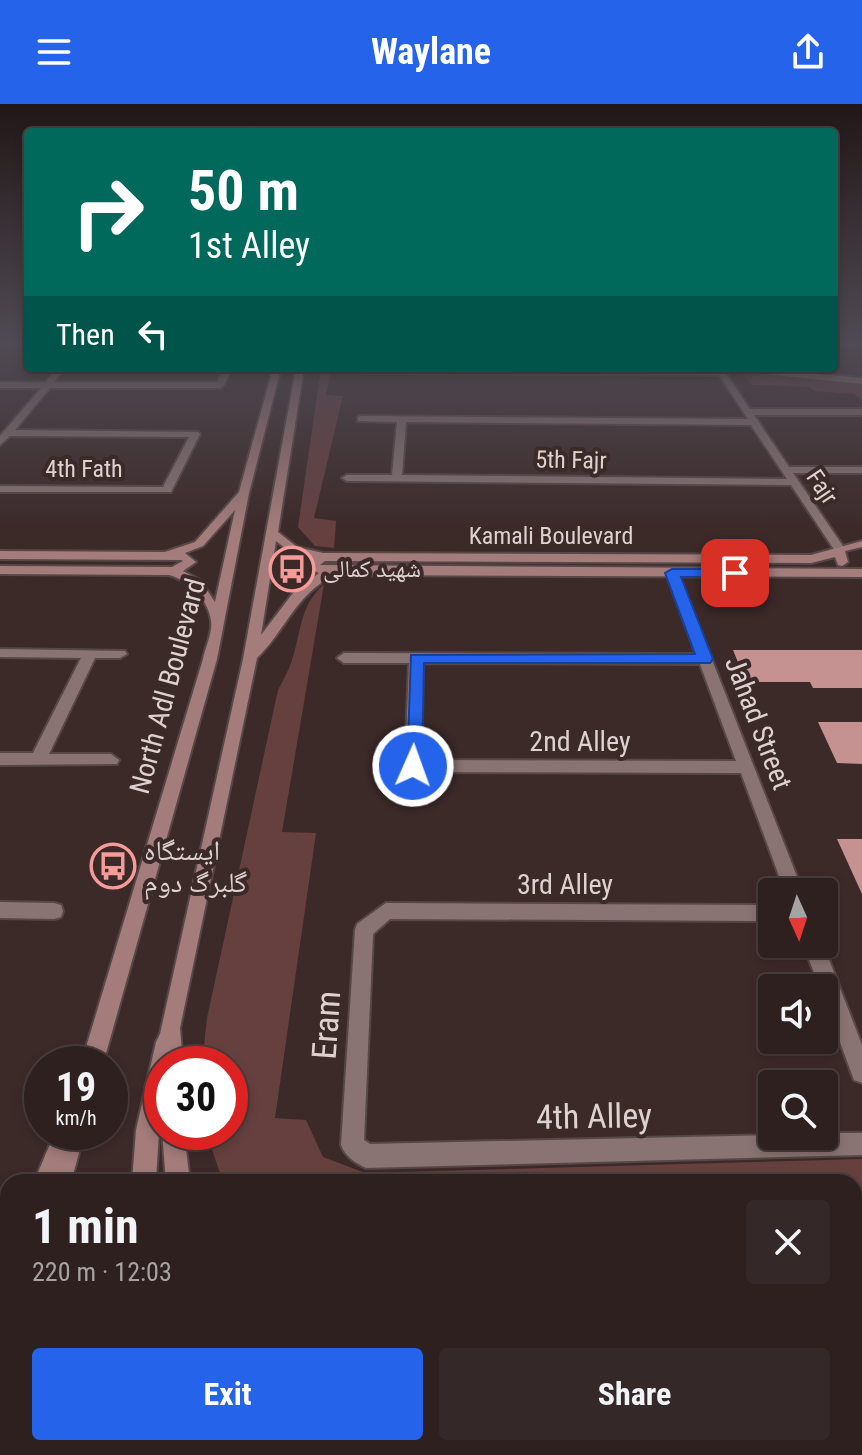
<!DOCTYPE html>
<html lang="en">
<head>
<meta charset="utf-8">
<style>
	:root { --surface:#2d201f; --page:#352828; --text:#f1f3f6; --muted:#a7a3a4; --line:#483e3d; --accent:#2563eb }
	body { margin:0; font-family:"Roboto Condensed","Noto Naskh Arabic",sans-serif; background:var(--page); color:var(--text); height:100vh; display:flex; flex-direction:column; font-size:30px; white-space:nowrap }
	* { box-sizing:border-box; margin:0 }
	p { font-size:26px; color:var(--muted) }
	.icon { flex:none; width:44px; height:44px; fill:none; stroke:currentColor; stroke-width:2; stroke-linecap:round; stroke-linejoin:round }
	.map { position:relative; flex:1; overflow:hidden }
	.sheet { position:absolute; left:0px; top:1070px; width:862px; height:282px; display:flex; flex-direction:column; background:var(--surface); border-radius:24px 24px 0 0; box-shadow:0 4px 12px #0003,0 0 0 2px var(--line) }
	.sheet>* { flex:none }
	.hud { position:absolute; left:24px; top:24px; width:814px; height:244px; border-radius:8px; box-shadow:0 4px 12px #0003,0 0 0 2px var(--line); background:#00695c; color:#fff; overflow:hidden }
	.needle { width:52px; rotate:177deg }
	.fabs { position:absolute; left:758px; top:774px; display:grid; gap:16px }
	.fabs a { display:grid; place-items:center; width:80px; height:80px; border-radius:8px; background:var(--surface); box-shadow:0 4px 12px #0003,0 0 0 2px var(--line); font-size:40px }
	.speed { position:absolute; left:24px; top:942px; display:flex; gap:16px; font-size:40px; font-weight:700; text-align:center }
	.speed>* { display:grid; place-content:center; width:104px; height:104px; border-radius:50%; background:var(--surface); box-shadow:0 4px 12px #0003,0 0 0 2px var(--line); line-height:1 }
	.speed small { font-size:20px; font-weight:400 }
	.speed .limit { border:12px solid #d22; background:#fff; color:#111 }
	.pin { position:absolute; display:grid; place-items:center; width:68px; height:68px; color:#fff; margin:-34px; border-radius:16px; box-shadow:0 4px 12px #0006 }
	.me { position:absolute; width:88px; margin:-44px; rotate:2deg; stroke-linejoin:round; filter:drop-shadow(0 0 6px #0008) }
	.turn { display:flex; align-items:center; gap:28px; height:168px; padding:0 32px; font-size:36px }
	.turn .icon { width:104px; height:104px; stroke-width:2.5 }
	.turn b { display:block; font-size:56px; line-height:68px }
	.then { display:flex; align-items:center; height:76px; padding:0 32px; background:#0003; gap:16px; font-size:30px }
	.round { display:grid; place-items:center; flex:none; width:84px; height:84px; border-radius:8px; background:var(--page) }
	.head { display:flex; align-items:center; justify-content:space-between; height:136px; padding:0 32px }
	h1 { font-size:48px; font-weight:700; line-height:60px }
	.cta { display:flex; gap:16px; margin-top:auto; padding:16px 32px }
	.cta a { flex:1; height:92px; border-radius:8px; background:var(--accent); color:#fff; font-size:32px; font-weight:700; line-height:92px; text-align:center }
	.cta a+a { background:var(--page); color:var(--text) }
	header { display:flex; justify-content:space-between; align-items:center; height:104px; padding:0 32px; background:var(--accent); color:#fff; font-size:36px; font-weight:700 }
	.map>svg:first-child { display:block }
	.green { fill:#65403f }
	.building { fill:#c59291 }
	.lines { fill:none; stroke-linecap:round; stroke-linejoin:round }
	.street-casing { stroke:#574847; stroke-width:4 }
	.secondary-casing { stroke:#574847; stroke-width:4 }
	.highway-casing { stroke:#574847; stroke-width:4 }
	.street { fill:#897473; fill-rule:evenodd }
	.secondary { fill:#a37c7b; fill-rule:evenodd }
	.highway { fill:#e18f8d; fill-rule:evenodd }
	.route { fill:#2563eb; stroke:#184099; stroke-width:2 }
	.labels { text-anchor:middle; stroke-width:8; stroke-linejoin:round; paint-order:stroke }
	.far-street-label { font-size:24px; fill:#ded2d1; stroke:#3c2a29 }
	.far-poi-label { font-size:24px; fill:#ded2d1; stroke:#3c2a29; text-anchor:start }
	.street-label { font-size:28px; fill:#ded2d1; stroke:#3c2a29 }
	.poi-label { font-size:28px; fill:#ded2d1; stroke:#3c2a29; text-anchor:start }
	.near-street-label { font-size:34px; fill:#ded2d1; stroke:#3c2a29 }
</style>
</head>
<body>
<header><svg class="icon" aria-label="menu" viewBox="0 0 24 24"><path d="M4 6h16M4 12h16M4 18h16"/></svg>Waylane<svg class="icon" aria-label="share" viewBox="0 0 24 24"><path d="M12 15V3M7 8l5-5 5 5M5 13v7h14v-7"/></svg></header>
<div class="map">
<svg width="862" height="1351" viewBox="0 0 862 1351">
	<rect width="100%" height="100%" fill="#3c2a29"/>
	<!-- green -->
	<g class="green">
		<polygon points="321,264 332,264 326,291 343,292 314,414 336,417 334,444 315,442 298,423"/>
		<polygon points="742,270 862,281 862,297 854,290 814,287 810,283 752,281"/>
		<path d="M324,480L282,728L316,729L275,1014L306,1016L323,1053L365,1069L862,1055V1121L854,1120V1078H223L206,1028H230V960H202L207,914L278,586C283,576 289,566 292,556C302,526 299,503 324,480Z"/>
		<polygon points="8,1168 8,1298 0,1300 0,1177"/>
	</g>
	<!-- building -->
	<g class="building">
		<polygon points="733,546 862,546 862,584 813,584 810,578 746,578"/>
		<polygon points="818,618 862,618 862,660 837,659"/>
		<polygon points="837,735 862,735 862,790"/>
	</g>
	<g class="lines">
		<!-- street casing -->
		<g class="street-casing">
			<g id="street">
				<rect x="0" y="238" width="28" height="3"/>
				<polygon points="834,238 862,240 862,244 834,241"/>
				<polygon points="58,264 66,264 54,278 217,278 224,264 232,264 224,281 220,284 50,284 15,326 198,328 200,330 171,388 0,388 0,382 163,383 189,333 10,332 0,341 0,332 41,284 0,284 0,278 45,278"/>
				<path d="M714,264H722L750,305H862V311H754L789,363H862V369H793L845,445L843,447H835L791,381L347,377L342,374L347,371H392L397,318L358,317V313L361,312L748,315L719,271L366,269H363V265L715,266ZM406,318L751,321L787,375L402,371Z"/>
				<path d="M672,465L678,469L803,788H785L741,669L413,668L405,662L409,559H344L337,554L344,549L696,550L666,469ZM423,559L700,560L736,657L421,656Z"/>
				<polygon points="0,545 125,547 127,550 120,554 95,554 49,650 111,650 119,656 117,660 0,661 0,649 33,649 81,554 0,553"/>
				<polygon points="0,798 54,799 61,801 63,807 61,813 54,815 0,814"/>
				<path d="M386,799L772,801V817L390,815L373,830L364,1036L370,1040L772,1031L824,1032V1029H862V1051L366,1064C355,1059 345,1052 341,1041L355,826L357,820Z"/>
				<polygon points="803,840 823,840 862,941 862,979 854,976 824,895 824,884 820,884"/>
			</g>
		</g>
		<!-- secondary casing -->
		<g class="secondary-casing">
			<g id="secondary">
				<path d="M273,264H281L249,389L217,555L103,960H81L203,555C205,544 213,528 211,517C209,496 188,476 169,471L0,470V462L172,463L183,457L181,456L0,455V447L165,448L195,438L239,388ZM235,406L215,498L200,476L183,467L196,458L185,449L203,442Z"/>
				<path d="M296,264H304L278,428L297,443L323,449L811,451L862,437V443L845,447L848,458L842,462L838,461L835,453L811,459L325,457L320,461L862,465V473L334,471C295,491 286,526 257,554L180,924L183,960H162C162,1000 158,1038 156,1078H132L136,1026L156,938L160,930L243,555ZM276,437L289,447L312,454L307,458L308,464L319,469L293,489L261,531Z"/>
				<polygon points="721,264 751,264 862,274 862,280 725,266"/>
				<polygon points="55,1028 77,1028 73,1040 79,1049 71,1078 34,1078"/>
				<polygon points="162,1028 184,1028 190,1078 166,1078"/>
				<polygon points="8,1132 8,1164 0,1168 0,1135"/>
			</g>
		</g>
		<!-- highway casing -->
		<g class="highway-casing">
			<g id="highway">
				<polygon points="854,1137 862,1138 862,1176 854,1175"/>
				<rect x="854" y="1194" width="8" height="40"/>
				<polygon points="8,1287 8,1329 0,1331 0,1289"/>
				<polygon points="862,1314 862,1351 839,1351 836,1344 854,1344 854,1315"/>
				<polygon points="96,1344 158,1344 156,1351 93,1351"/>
				<polygon points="685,1344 774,1344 772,1351 682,1351"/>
			</g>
		</g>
		<!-- street -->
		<use href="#street" class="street"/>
		<!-- secondary -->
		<use href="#secondary" class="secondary"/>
		<!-- highway -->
		<use href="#highway" class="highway"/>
	</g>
	<!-- sky -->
	<linearGradient id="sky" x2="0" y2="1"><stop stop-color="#211717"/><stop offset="0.56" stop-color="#504a54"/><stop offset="1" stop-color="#504a54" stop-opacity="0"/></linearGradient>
	<rect width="862" height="427" fill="url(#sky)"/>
	<!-- route -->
	<polygon class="route" points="672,465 735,465 742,469 735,473 681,473 713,555 710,559 424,559 422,662 413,669 407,667 411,551 695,550 665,469"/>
	<!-- icons -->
	<defs>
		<g id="bus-ring" transform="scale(2.3)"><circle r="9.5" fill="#3c2a29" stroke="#f59b99" stroke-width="1.5"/><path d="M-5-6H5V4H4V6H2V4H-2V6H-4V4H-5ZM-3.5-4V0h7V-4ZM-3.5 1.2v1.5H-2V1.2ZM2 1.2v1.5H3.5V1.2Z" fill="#f59b99"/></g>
	</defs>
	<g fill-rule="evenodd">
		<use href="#bus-ring" x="292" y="465"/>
		<use href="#bus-ring" x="113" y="762"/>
	</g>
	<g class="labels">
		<!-- far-street labels -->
		<g class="far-street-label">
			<text transform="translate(571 356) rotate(1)" y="8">5th Fajr</text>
			<text x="84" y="373">4th Fath</text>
			<text transform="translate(822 383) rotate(56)" y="8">Fajr</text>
			<text x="551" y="440">Kamali Boulevard</text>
		</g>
		<!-- far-poi labels -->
		<g class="far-poi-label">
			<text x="323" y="473">شهید کمالی</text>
		</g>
		<!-- street labels -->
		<g class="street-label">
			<text transform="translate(167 582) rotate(-75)" y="10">North Adl Boulevard</text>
			<text transform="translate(759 619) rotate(69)" y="10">Jahad Street</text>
			<text x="580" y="647">2nd Alley</text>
			<text x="565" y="790">3rd Alley</text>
		</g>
		<!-- poi labels -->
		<g class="poi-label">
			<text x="144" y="756">ایستگاه<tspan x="144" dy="32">گلبرگ دوم</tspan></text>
		</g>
		<!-- near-street labels -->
		<g class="near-street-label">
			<text transform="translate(326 921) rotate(-86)" y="12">Eram</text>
			<text transform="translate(594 1012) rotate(-1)" y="12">4th Alley</text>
		</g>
	</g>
</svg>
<div class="fabs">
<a><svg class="needle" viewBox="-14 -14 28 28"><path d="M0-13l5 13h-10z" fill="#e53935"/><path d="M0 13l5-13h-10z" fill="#a7a3a4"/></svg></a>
<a><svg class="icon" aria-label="sound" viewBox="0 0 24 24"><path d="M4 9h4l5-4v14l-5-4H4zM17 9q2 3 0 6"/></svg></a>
<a><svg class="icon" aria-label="search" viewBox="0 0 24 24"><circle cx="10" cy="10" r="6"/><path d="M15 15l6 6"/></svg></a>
</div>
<div class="speed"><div>19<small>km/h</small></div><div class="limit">30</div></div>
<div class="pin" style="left:735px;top:469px;background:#d93025"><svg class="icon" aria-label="arrive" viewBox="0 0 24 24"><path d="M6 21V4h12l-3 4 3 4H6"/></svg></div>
<svg class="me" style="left:413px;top:662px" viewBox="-20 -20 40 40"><circle r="17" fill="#2563eb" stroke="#fff" stroke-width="3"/><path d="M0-11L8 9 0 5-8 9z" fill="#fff"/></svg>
<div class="hud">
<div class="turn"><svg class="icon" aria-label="right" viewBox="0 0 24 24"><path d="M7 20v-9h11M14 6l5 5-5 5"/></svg><div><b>50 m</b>1st Alley</div></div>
<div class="then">Then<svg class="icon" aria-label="left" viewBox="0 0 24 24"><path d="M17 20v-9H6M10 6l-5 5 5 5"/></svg></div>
</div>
<section class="sheet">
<div class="head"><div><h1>1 min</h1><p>220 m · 12:03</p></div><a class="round"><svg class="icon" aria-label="close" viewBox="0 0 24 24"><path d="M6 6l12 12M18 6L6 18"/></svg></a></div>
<div class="cta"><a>Exit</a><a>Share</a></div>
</section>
</div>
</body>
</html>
